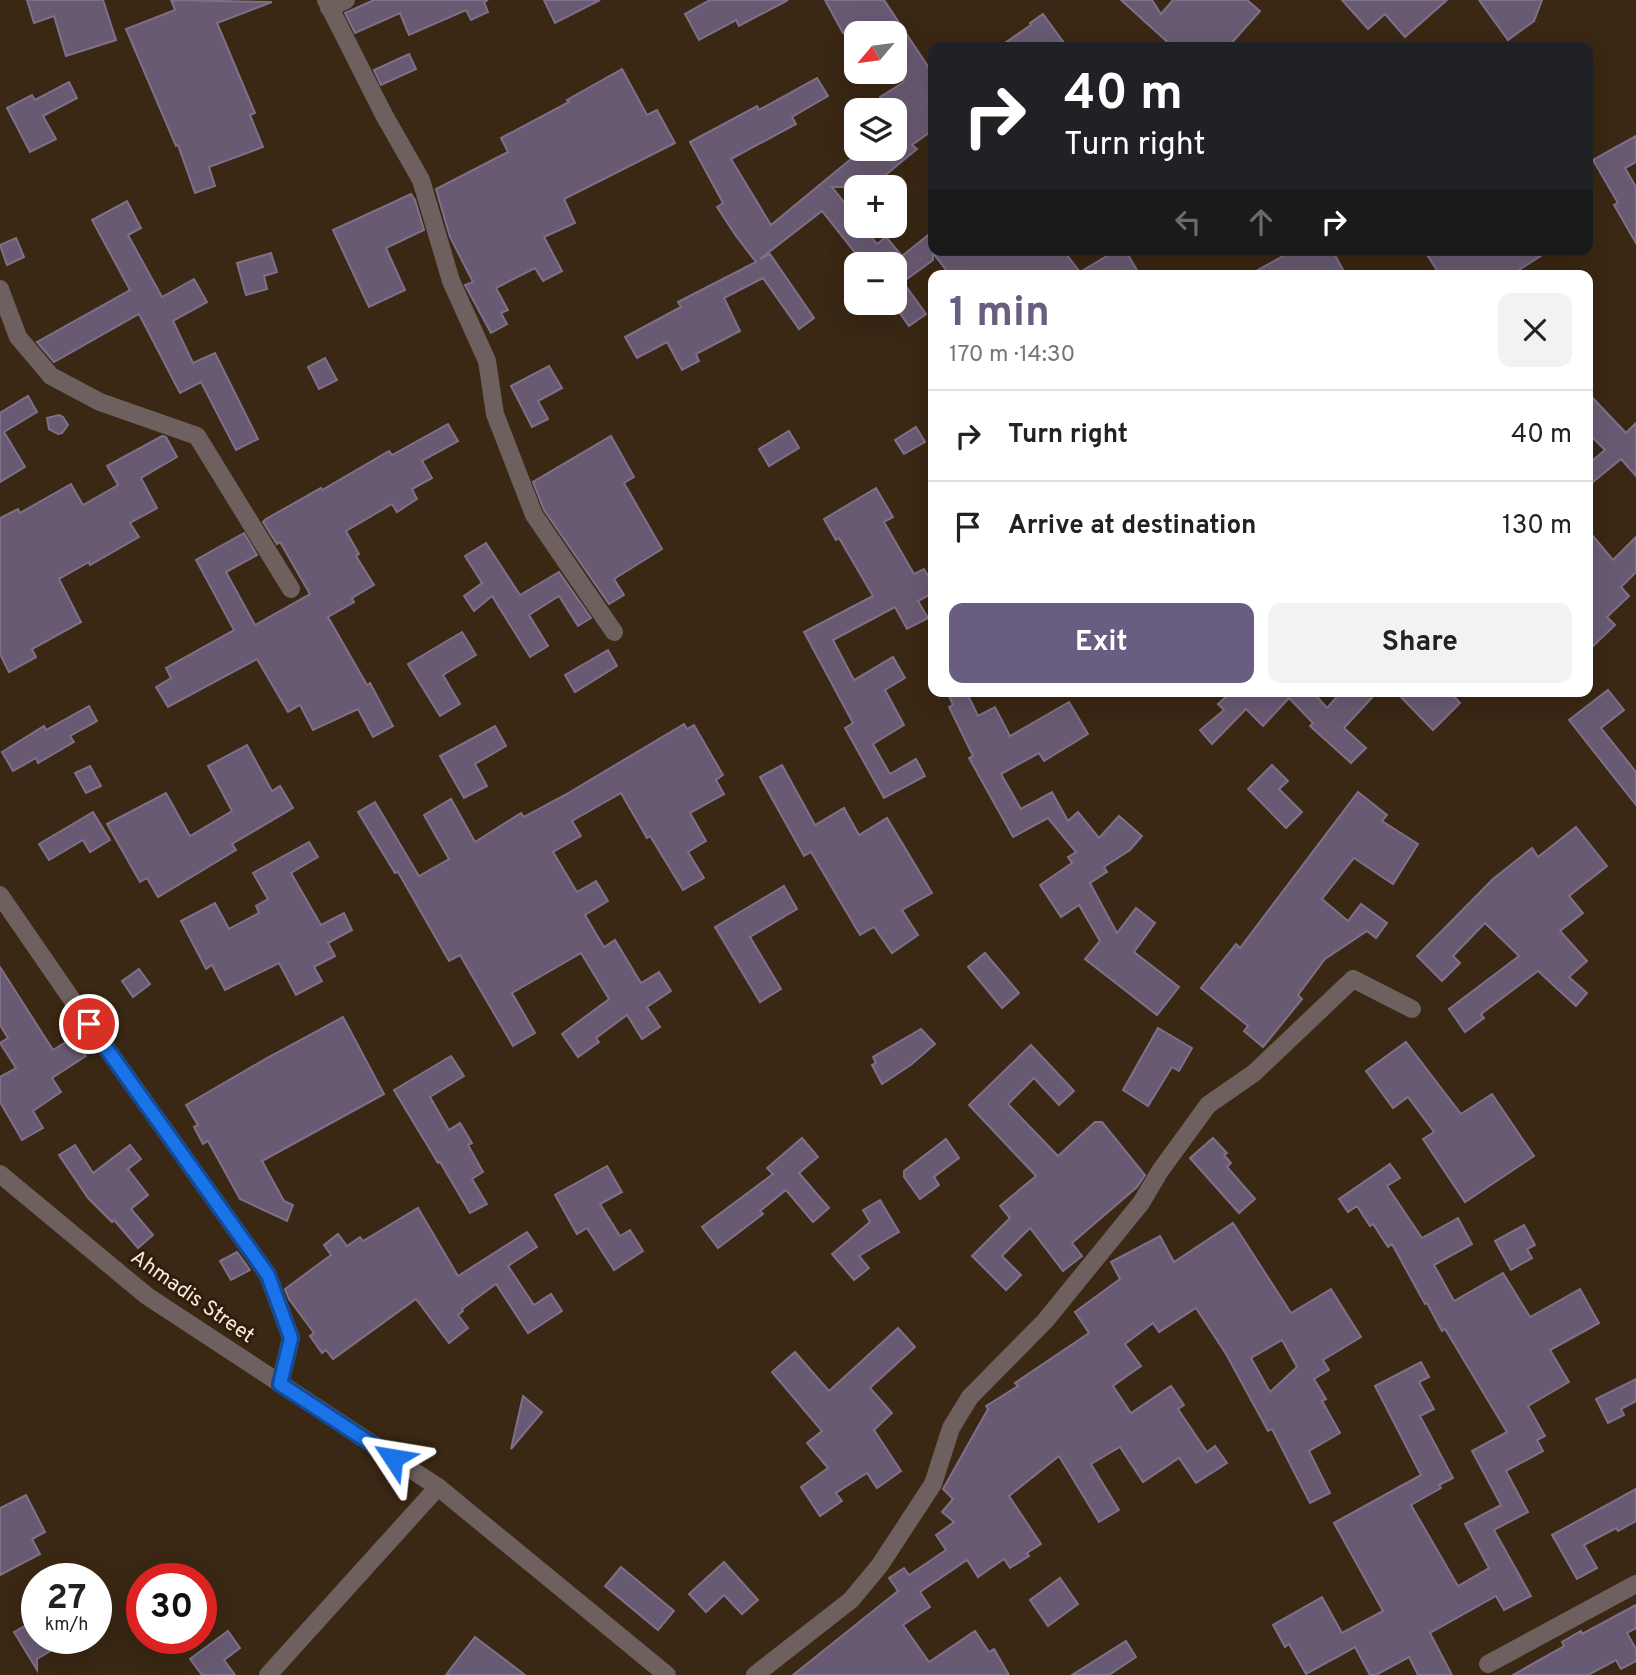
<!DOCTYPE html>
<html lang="en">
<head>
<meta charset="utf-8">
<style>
	:root { --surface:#fff; --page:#f2f2f2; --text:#222; --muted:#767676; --line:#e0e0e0; --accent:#695e80 }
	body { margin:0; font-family:Overpass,sans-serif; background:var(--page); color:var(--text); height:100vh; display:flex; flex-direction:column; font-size:26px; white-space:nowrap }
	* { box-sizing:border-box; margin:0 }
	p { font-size:23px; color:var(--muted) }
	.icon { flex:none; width:38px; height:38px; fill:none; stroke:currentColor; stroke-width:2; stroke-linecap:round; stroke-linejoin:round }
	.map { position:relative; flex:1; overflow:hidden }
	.sheet { position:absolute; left:928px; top:270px; width:665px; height:427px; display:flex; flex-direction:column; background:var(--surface); border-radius:14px; box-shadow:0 7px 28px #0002 }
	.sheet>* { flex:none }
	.guide { position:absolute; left:928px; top:42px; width:665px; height:214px; border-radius:14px; box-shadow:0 7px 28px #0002; background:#202124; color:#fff; overflow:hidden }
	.needle { width:46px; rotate:241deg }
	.fabs { position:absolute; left:844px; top:21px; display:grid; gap:14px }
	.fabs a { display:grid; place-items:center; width:63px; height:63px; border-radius:14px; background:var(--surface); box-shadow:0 7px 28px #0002; font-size:35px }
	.speed { position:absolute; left:21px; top:1563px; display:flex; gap:14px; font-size:35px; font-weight:700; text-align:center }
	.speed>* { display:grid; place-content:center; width:91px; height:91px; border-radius:50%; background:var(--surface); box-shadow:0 7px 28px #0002; line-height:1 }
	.speed small { font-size:18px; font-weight:400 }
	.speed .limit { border:10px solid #d22; background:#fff; color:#111 }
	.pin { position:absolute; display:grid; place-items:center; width:60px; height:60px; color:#fff; margin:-30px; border:4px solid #fff; border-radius:50%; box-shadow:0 2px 7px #0007 }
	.me { position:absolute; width:77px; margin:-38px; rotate:303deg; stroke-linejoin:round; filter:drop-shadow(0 0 5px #0008) }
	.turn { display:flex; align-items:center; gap:24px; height:147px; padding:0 21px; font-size:32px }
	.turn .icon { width:91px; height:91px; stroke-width:2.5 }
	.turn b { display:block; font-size:49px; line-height:60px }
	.lanes { display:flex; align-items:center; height:66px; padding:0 21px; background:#0003; justify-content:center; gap:35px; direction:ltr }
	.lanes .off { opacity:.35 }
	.round { display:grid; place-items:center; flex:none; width:74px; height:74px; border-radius:14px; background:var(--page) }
	.summary { display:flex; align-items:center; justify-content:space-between; height:119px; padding:0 21px }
	h1 { font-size:42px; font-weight:700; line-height:52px; color:var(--accent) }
	.action { display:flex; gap:14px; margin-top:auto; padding:14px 21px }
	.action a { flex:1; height:80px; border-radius:14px; background:var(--accent); color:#fff; font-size:28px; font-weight:700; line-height:80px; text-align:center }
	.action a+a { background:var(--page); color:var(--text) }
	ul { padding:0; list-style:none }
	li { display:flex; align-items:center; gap:21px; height:91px; padding:0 21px; border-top:2px solid var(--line) }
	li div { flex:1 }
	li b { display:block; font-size:26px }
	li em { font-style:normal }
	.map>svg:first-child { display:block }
	.building { fill:#685a72; stroke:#7f7089; stroke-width:2; fill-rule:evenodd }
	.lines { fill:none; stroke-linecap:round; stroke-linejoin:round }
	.minor { stroke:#6e605e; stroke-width:18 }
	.route-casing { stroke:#114b97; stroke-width:18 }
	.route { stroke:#1a73e8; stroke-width:12 }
	.labels { text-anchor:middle; stroke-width:6; stroke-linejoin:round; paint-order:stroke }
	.street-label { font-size:21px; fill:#f7eade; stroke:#301d0a }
</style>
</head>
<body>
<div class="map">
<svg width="1636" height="1675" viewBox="0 0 1636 1675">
	<rect width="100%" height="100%" fill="#3a2714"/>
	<!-- building -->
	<g class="building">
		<polygon points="27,0 103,0 116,40 66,56 54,16 34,23"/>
		<polygon points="171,0 272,2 217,23 255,113 250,115 263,147 209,167 215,186 195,193 178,145 176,146 126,29 175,10"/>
		<polygon points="374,0 488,0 484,2 488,12 471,20 466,10 409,35 400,13 355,33 345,13"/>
		<polygon points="544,0 600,0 555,23"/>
		<polygon points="710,0 788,0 739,26 736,20 699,40 685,14"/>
		<polygon points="825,0 884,0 933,74 933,130 912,145 917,149 871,187 832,187 856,217 856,226 863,226 877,244 886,237 902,256 933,231 933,250 1063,250 1080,272 1117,250 1125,250 1140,275 950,275 933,253 933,260 903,282 926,314 909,326 894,305 894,264 864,264 822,211 760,259 770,254 814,318 799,329 763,278 724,298 740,331 696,354 699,361 682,370 667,342 637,358 625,337 681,307 678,302 756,262 736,236 717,207 723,203 690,142 757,106 759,110 817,78 828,96 792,117 796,124 731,159 771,225 863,149 894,149 894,120 897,123 894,119 894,110 889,110 880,97 904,82 894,67 894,33 843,33"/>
		<polygon points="1121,0 1152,0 1161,14 1173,0 1247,0 1260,11 1228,47 1173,47"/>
		<polygon points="1342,0 1447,0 1405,37 1385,14 1368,29"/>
		<polygon points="1479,0 1542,0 1534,21 1508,40"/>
		<polygon points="1043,14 1067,47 999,47 1031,25 1030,23"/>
		<polygon points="409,54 416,69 381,85 374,70"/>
		<polygon points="622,69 647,115 657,110 675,143 564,199 575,223 544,237 562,271 543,281 535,268 496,288 508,310 501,313 507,324 491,333 465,285 473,282 450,237 436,189 508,152 501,138 569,102 567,100"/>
		<polygon points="69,82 77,98 43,116 56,139 30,152 7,108 32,95 35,100"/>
		<polygon points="1636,136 1636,162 1625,168 1636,187 1636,243 1614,205 1618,203 1593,160"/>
		<polygon points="411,194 415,200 424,230 386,248 405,290 369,307 333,230"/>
		<polygon points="127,201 141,228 128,235 162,297 194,279 207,302 173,321 193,363 215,353 258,439 236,450 201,382 180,393 139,314 54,362 37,342 130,290 92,220"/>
		<polygon points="16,238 24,257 7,265 0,245"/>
		<polygon points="1294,250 1332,250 1346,275 1249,275"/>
		<polygon points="1424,250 1550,250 1511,275 1440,275"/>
		<polygon points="271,253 277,272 264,276 267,289 246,295 237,263"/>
		<polygon points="325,358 337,380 319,389 308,367"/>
		<polygon points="549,366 562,388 538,401 548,419 532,427 511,386"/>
		<polygon points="1587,392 1626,433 1636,423 1636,476 1621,459 1587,487 1587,465 1605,450 1587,432"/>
		<polygon points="28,396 37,412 4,432 25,467 0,482 0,413"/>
		<polygon points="59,415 63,417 68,425 62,433 58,434 49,429 47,418"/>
		<polygon points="448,424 458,441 422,461 432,478 412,489 417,499 397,512 392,504 346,531 359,554 356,556 374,585 352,598 354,602 328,617 367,685 370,683 393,726 373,737 358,709 313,730 300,705 288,712 257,659 168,707 156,687 171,678 166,668 234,630 196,560 244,533 257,555 226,572 255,625 310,594 280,542 277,544 263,522 266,519 321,488 322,490 389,451 392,455"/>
		<polygon points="916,427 925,442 904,454 895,440"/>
		<polygon points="789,431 799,448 769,466 759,449"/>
		<polygon points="162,436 166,437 177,457 141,478 157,508 130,523 139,537 90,565 89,562 59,579 81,622 32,649 36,657 9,672 0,654 0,518 18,509 20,513 71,484 83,505 118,485 107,466"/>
		<polygon points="611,436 634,477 624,483 662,549 614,579 624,595 609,604 544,510 533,482"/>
		<polygon points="876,488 893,517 884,522 914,574 924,569 933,584 933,593 918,601 928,618 907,629 895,607 833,640 854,680 893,657 905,678 885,690 904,725 873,744 890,774 916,759 925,776 884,798 845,728 853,723 804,632 873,596 839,538 836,540 824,519"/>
		<polygon points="1587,529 1613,560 1636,537 1636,572 1621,587 1629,596 1607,617 1615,625 1587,652"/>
		<polygon points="486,543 520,595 559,572 591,618 578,626 559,596 529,615 548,646 530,657 492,596 474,611 464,596 482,583 465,556"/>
		<polygon points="462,632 476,655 443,675 460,704 440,716 408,664"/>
		<polygon points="608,650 617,666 575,692 565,675"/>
		<polygon points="1608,690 1624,710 1601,728 1636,772 1636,805 1569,720"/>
		<polygon points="947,691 966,691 978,716 995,707 1010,736 1069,702 1088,734 1044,761 1039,753 1001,774 1021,809 1052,792 1068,821 1078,812 1099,838 1119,816 1142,836 1130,850 1104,867 1107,872 1090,883 1117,933 1136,908 1155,923 1134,952 1179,987 1157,1015 1085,959 1100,941 1079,905 1061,917 1040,885 1072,863 1068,857 1076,852 1048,818 1013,837 969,758 973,756 949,707 953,705"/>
		<polygon points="1228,691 1312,691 1327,708 1342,691 1378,691 1344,728 1366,748 1351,763 1310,726 1313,723 1289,698 1263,726 1246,709 1212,744 1200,730 1224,710 1218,704 1230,693"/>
		<polygon points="1395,691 1449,691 1460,703 1433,730"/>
		<polygon points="89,706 97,721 70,736 74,742 38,763 36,758 13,771 2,752 44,726 46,730"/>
		<polygon points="684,724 687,729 694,725 723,775 716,780 724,794 690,813 706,841 688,852 704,878 683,890 650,836 647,838 621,793 572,821 581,836 553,852 577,892 596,881 608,901 585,915 604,947 615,940 641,983 659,972 671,991 647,1007 660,1027 642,1039 627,1015 596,1038 599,1042 578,1057 562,1034 609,999 581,953 512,993 535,1033 513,1046 460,955 449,961 398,872 395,873 358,812 375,802 419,876 449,859 424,815 451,799 475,842 521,813 524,817 565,795"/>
		<polygon points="495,726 506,746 475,764 487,786 464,798 440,756"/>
		<polygon points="247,745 272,791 280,786 293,808 232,844 236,850 158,897 147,878 140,882 107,824 166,793 190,836 232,811 208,766"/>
		<polygon points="782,765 815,825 844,808 859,835 887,818 932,893 902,910 918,935 892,953 874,927 860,935 811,852 804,856 760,777"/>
		<polygon points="1272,765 1288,781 1279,789 1302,812 1286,828 1248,789"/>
		<polygon points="90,766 101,786 86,793 75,773"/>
		<polygon points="1358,792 1387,815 1382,821 1418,844 1393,884 1354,858 1322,899 1348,921 1361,904 1387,923 1376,938 1367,931 1325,959 1298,995 1302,999 1263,1047 1244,1031 1248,1026 1201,988 1236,944 1240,948"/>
		<polygon points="93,812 110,840 90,852 83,840 49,860 39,844"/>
		<polygon points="1576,827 1607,866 1569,896 1583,913 1560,931 1587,961 1569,977 1587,993 1576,1006 1538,971 1481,1014 1484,1018 1465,1032 1449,1009 1519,956 1485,923 1453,956 1460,963 1442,981 1417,956 1493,879 1532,848 1538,857"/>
		<polygon points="309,842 318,857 291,873 321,925 344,913 352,930 328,943 335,956 314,967 322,981 296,995 279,963 225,990 212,965 206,969 181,921 215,903 229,929 259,913 256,906 268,899 253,873"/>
		<polygon points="784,886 797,909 750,937 781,989 760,1002 715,927"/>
		<polygon points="985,953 1019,993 1002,1008 968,967"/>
		<polygon points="0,967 53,1050 74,1037 86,1056 52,1078 61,1092 33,1111 43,1128 22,1140 0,1102 0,1077 16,1068 0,1043 8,1038 0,1025"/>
		<polygon points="139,969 150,984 133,997 122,981"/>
		<polygon points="343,1017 384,1094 262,1161 284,1201 293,1205 287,1221 240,1199 208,1141 203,1144 194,1127 198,1125 186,1105 267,1058"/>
		<polygon points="1158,1028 1192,1048 1179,1071 1172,1067 1148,1106 1123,1090"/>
		<polygon points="921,1029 935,1044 912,1064 882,1084 872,1065 876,1063 873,1057"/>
		<polygon points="1406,1042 1461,1114 1492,1094 1534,1156 1465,1202 1423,1139 1434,1132 1408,1097 1393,1108 1366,1071"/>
		<polygon points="1031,1045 1074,1091 1059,1105 1034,1078 1008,1104 1058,1156 1095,1122 1102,1122 1145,1175 1137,1187 1072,1243 1082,1256 1063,1271 1030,1228 1002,1256 1021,1275 1006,1290 972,1256 1010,1218 1000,1206 1036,1176 969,1105"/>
		<polygon points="451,1056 464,1076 430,1097 449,1130 460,1123 472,1143 468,1145 483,1172 472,1179 487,1204 470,1213 440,1162 438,1163 394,1090"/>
		<polygon points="802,1138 818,1157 799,1173 829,1208 813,1222 786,1190 760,1211 763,1214 718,1248 702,1227 773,1174 767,1168"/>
		<polygon points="1213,1138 1227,1153 1224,1155 1231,1163 1227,1167 1255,1199 1239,1213 1190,1158"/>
		<polygon points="946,1139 959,1158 934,1177 939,1185 920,1199 904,1177 904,1171"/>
		<polygon points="75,1145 93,1173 130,1145 141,1159 128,1169 148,1195 131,1209 153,1235 138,1248 114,1220 112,1222 88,1198 59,1155"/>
		<polygon points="1390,1164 1400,1178 1387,1186 1422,1238 1458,1218 1472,1244 1434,1265 1454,1301 1503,1273 1530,1317 1580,1289 1599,1323 1550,1350 1569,1382 1528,1406 1545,1436 1537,1440 1543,1451 1506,1471 1528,1512 1494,1530 1531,1596 1504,1610 1496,1596 1430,1633 1452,1675 1418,1675 1409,1657 1376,1675 1370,1675 1355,1647 1306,1674 1289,1644 1285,1647 1273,1625 1322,1597 1342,1633 1383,1611 1334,1523 1421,1475 1375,1386 1421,1362 1429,1377 1419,1382 1434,1409 1420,1416 1453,1478 1439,1485 1441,1488 1411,1505 1458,1586 1489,1568 1465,1524 1501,1505 1472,1451 1507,1432 1445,1329 1442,1331 1427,1303 1425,1304 1392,1244 1388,1247 1373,1224 1370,1226 1357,1206 1348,1212 1339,1199"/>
		<polygon points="607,1166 622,1192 600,1204 620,1236 630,1230 643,1251 614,1270 587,1228 577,1234 555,1195"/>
		<polygon points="880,1200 899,1232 859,1256 869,1268 854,1280 832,1254 870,1222 863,1210"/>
		<polygon points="418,1208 458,1276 527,1232 537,1247 508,1266 534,1305 551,1294 562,1311 528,1333 496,1284 462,1309 463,1311 458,1315 468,1328 449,1343 416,1299 333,1359 326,1350 322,1353 310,1336 314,1333 289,1299 285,1289 331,1255 324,1245 338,1234 347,1246 360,1237 363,1241"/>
		<path d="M1233,1223L1291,1313L1331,1289L1361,1337L1323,1360L1329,1370L1314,1379L1326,1399L1322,1401L1340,1433L1309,1451L1330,1493L1310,1503L1272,1429L1268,1431L1226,1354L1196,1308L1159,1332L1153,1323L1125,1344L1141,1366L1113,1386L1131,1413L1171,1386L1184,1405L1178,1409L1207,1452L1215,1446L1227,1463L1196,1483L1179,1458L1143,1482L1120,1447L1091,1464L1119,1510L1099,1522L1059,1456L1009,1496L1041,1544L1027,1553L1029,1556L1010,1568L1004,1559L978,1577L967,1560L920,1592L930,1607L903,1625L929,1662L975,1631L989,1652L994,1649L1009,1675H793L898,1591L889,1578L904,1568L909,1575L946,1550L936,1535L954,1522L942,1512L953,1499L943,1489L988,1409L986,1406L1018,1386L1015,1383L1089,1333L1075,1312L1120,1279L1111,1262L1160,1236L1174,1262ZM1282,1340L1297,1367L1270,1392L1251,1358Z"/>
		<polygon points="1524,1225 1535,1245 1527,1249 1532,1258 1511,1270 1495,1241"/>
		<polygon points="237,1252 250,1270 231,1280 220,1261"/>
		<polygon points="898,1328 915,1347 870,1388 892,1413 874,1430 901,1471 877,1488 867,1473 836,1493 842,1501 820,1516 801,1487 828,1468 807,1443 822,1431 772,1372 795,1352 829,1391"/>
		<polygon points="1636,1379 1636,1401 1621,1409 1624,1415 1608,1423 1596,1399"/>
		<polygon points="523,1396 542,1412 511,1449"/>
		<polygon points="1636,1489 1636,1521 1618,1531 1616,1528 1584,1545 1597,1568 1577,1579 1552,1535"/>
		<polygon points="26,1495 45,1532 32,1539 40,1554 0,1575 0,1508"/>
		<polygon points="724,1562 758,1600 742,1614 724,1595 706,1612 689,1594"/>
		<polygon points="621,1567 674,1611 658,1630 605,1586"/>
		<polygon points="1060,1578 1078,1604 1048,1626 1030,1600"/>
		<polygon points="1636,1605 1636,1628 1627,1633 1636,1649 1636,1661 1621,1669 1616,1660 1588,1675 1513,1675 1564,1646 1562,1642 1581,1631 1582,1634"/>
		<polygon points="37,1619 37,1638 72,1638 37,1659 37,1670 14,1632"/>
		<polygon points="228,1631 240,1648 224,1660 235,1675 202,1675 190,1659"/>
		<polygon points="475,1637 525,1675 446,1675"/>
		<polygon points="1126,1641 1136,1657 1109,1675 1072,1675"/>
	</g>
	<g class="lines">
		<!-- minor -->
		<g class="minor">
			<polyline points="326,0 384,115 421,180 451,281 487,361 495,414 534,515 614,632"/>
			<polyline points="329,8 346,0"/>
			<polyline points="0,289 18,337 51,376 100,402 197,436 291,589"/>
			<polyline points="0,895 75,1004 268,1275 291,1338 280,1384"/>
			<polyline points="0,1174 147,1296 438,1487 667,1675"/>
			<polyline points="1488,1664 1636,1584"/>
			<polyline points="268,1675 438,1487"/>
			<polyline points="755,1675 851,1600 880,1565 933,1484 951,1428 970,1397 1045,1321 1141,1203 1160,1171 1208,1105 1254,1073 1353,979 1412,1009"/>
		</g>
	</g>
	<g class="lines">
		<!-- route casing -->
		<g class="route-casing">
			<polyline id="route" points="89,1024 268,1275 291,1338 280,1384 393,1458"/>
		</g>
		<!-- route -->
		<use href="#route" class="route"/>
	</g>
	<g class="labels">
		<!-- street labels -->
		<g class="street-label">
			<text transform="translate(193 1296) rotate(35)" y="7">Ahmadis Street</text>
		</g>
	</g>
</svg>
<div class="fabs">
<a><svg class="needle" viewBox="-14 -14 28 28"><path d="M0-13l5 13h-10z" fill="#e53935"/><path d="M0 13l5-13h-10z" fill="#767676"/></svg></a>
<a><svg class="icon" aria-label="layers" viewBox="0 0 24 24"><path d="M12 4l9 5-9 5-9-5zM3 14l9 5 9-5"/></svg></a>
<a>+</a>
<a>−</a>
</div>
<div class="speed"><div>27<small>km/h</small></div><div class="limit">30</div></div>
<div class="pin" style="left:89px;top:1024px;background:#d93025"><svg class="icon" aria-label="arrive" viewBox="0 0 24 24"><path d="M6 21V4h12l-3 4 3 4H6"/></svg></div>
<svg class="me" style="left:393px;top:1458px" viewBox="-20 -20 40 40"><path d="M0-17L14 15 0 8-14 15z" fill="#1a73e8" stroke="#fff" stroke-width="4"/></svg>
<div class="guide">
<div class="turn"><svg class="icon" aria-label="right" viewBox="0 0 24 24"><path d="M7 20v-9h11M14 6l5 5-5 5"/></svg><div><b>40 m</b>Turn right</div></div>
<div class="lanes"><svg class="icon off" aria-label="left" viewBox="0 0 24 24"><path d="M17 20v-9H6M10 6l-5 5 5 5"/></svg><svg class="icon off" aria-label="ahead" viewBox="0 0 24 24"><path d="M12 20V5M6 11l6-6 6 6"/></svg><svg class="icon" aria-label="right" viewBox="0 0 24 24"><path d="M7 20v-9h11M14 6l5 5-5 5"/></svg></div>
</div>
<section class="sheet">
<div class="summary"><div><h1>1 min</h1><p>170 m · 14:30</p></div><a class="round"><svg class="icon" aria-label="close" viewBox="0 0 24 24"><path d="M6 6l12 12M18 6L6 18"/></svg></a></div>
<ul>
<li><svg class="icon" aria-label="right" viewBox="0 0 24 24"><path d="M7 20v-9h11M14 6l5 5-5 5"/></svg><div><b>Turn right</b></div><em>40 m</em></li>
<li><svg class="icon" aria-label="arrive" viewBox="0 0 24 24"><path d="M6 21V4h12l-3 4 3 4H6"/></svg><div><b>Arrive at destination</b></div><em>130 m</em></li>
</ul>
<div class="action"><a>Exit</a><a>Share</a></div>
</section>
</div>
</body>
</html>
